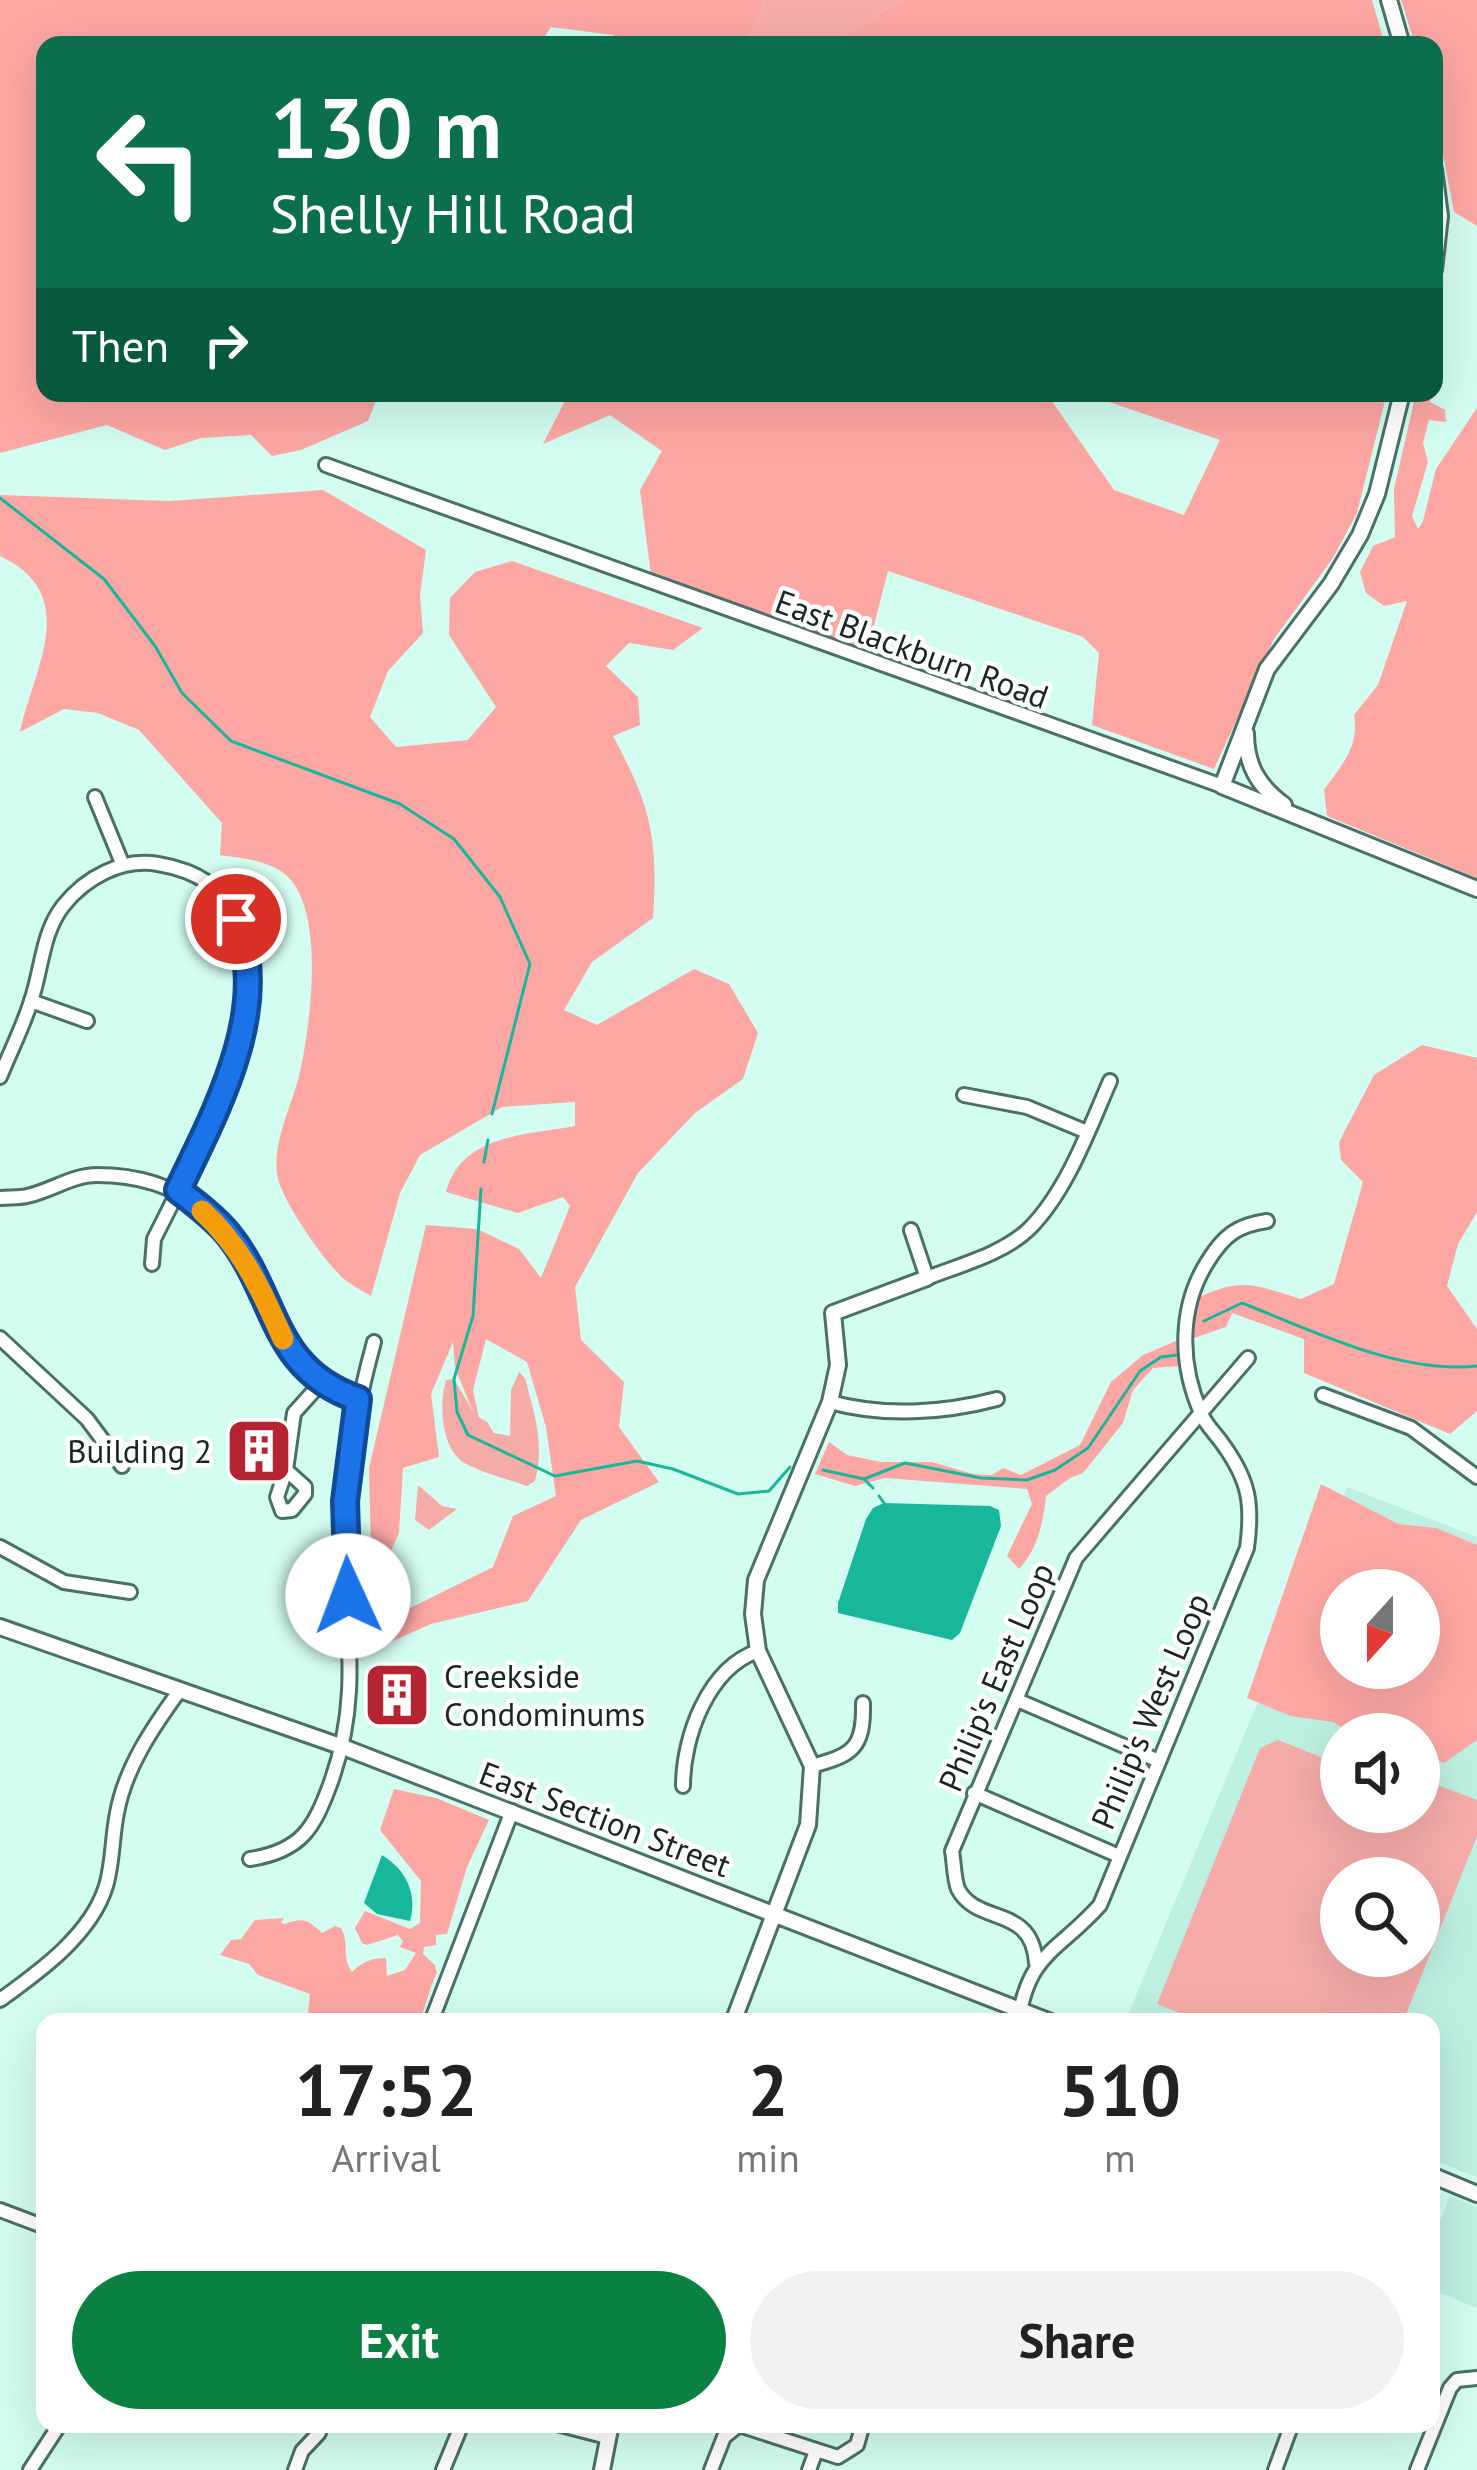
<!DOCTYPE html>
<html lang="en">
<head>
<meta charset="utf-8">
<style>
	:root { --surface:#fff; --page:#f2f2f2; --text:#222; --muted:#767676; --accent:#0b8043 }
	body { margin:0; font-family:"PT Sans",sans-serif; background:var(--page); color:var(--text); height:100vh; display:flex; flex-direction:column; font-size:45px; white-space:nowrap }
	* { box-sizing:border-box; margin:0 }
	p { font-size:39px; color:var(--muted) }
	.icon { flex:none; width:66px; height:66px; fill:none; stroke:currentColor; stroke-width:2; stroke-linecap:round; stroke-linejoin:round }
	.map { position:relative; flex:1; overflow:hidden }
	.details { position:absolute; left:36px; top:2013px; width:1404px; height:420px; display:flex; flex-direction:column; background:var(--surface); border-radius:24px; box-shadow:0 12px 48px #0002 }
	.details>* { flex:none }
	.banner { position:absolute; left:36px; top:36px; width:1407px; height:366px; border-radius:24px; box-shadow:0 12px 48px #0002; background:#0b6e4f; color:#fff; overflow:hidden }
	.needle { width:78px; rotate:201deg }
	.buttons { position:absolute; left:1320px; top:1569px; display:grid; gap:24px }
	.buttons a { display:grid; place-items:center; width:120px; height:120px; border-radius:50%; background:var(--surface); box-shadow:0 12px 48px #0002; font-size:60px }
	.pin { position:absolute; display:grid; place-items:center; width:102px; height:102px; color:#fff; margin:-51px; border:6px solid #fff; border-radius:50%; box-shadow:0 3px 12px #0007 }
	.me { position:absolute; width:132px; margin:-66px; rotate:358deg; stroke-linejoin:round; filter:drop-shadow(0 0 9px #0008) }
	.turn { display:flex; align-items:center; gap:42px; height:252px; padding:0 36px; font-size:54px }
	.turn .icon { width:156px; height:156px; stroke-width:2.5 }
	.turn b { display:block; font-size:84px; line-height:102px }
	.then { display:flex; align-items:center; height:114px; padding:0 36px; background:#0003; gap:24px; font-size:45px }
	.eta { display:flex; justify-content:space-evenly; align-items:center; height:204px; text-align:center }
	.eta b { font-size:72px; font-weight:700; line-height:84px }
	.button { display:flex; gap:24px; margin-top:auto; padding:24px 36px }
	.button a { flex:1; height:138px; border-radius:72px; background:var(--accent); color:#fff; font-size:48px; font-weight:700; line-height:138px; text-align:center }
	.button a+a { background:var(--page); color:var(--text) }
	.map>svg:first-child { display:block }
	.built { fill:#bef0e2; fill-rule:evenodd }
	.green { fill:#f5aca9; fill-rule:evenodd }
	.forest { fill:#fda7a4; fill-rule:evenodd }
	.water { fill:#18b79b }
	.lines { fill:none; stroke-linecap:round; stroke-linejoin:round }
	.stream { stroke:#18b79b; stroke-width:3 }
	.minor-casing { stroke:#4b7067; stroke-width:18 }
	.tertiary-casing { stroke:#4b7067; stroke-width:20 }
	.minor { stroke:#fff; stroke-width:12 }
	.tertiary { stroke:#fff; stroke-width:14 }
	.route-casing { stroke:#114b97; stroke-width:30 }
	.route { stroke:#1a73e8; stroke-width:21 }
	.slow { stroke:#f59e0b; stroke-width:21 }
	.labels { text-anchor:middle; stroke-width:9; stroke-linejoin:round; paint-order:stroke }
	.street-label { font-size:33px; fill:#172722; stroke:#fff }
	.poi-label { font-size:33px; fill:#172722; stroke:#fff; text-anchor:end }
</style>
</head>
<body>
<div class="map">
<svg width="1477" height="2470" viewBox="0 0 1477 2470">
	<rect width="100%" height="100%" fill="#d3fdf1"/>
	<!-- built -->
	<g class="built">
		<path d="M1347,1487L1477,1537V2177L1431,2159V2022H1125ZM1341,1590H1419V1668H1341ZM1341,1734H1419V1812H1341ZM1341,1878H1419V1956H1341Z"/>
		<polygon points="1450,2196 1477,2207 1477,2308 1431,2289 1431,2244"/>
	</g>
	<!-- green -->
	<g class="green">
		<polygon points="766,0 900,0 829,45 746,45"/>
		<path d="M519,1372L525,1378C534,1413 545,1444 535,1481L527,1486C508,1479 481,1473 463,1462C441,1447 439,1404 446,1380L454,1379L475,1415L487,1422L494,1433L510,1436L511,1390Z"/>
		<polygon points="418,1485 442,1506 457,1509 429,1530 415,1520"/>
		<path d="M1278,1740L1341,1765V1812H1419V1778L1477,1800V1836L1403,2022H1202L1157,2004L1260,1748ZM1341,1878H1419V1956H1341Z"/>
	</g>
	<!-- forest -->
	<g class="forest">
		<polygon points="0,0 766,0 746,45 618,45 613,35 551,27 539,45 45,45 45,393 379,393 368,421 301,450 272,456 251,435 201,438 165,450 107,425 0,453"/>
		<polygon points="900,0 1372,0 1385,45 829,45"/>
		<polygon points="1401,0 1477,0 1477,226 1454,212 1434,108 1434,45 1415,45"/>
		<polygon points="569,393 1054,393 1053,403 1114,490 1184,515 1220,440 1083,393 1387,393 1357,513 1333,558 1274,639 1214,769 1092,725 1099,653 1083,637 888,571 867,652 651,575 640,490 662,451 610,415 543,444"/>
		<path d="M1416,393H1433L1430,402L1445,410L1446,422L1429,420L1423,443L1428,462L1412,516L1418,529L1423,521L1436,469L1477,408V878L1327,816L1324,790C1341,766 1360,746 1354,715L1378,685L1407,601L1384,606L1366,593L1360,572L1373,546L1395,537L1394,489Z"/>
		<path d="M323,490L426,550L420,595L423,633L388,671L370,717L396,747L468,740L496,707L449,635L450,598L475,572L512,561L703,628L673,650L629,643L606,666L638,697L640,725L613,736C651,807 658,836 653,918L592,962L564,1010L597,1025L694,969L729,984L758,1033L743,1079L695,1113L638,1173L575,1287L581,1340L624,1382L619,1427L659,1482L581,1520L528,1601L431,1624L363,1654L378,1624L493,1567L513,1516L556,1496L546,1427L527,1362L486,1339L473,1390L482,1433L455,1368L453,1342L431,1394L439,1457L403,1468L399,1533L372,1592L369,1468L426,1225L477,1229L519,1249L541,1278L570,1206L563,1197L518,1213L446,1192C461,1135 525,1135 575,1126V1102L502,1107L420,1155L400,1193L371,1296C361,1290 348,1284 340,1275C322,1258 280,1198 277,1174C273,1141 291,1108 299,1076C310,1030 328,903 282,872C264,860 241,858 220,855L222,823L139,730L98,713L64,709L20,732C33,669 83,595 0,556V495L170,501Z"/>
		<path d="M1422,1045L1477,1058V1212L1458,1244L1447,1286L1477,1329V1411L1450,1434L1304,1373V1339L1232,1313L1226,1327L1194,1338L1195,1299C1244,1276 1253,1285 1301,1299L1334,1284L1363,1182L1341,1160L1339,1142L1374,1075Z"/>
		<path d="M1183,1338L1180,1366L1153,1368L1133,1390L1123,1423L1083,1473L1070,1478L1046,1496C1043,1523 1038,1549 1019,1569L1007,1556L1032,1504L1027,1489L885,1478L855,1486L815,1474L829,1442L847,1455L881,1462H932L973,1474L992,1475L1003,1468L1021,1475L1080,1445L1111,1382L1143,1355Z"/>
		<path d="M1321,1484L1398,1524L1436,1528L1477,1545V1740L1444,1763L1419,1754V1734H1353L1333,1722L1291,1716L1247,1698ZM1341,1590H1419V1668H1341Z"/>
		<path d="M394,1789L436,1798L489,1820L467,1867L447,1934L436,1935V1945L424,1947L423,1954L435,1965L437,1973C428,1990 427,2006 418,2022H307L310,1994L258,1975L249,1964L220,1955L231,1940L241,1939L255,1920L284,1918L281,1923L285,1924C304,1917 308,1920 322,1933L335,1926L341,1928C350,1945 341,1957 352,1972C362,1962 371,1958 386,1958L387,1976L405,1970L416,1953L400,1947L403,1941L398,1935L367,1945L362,1943L355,1928L365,1911L410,1929L420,1923L421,1881L380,1830Z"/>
	</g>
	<!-- water -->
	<g class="water">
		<polygon points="884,1503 990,1506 999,1510 1001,1526 960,1633 952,1640 838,1613 838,1603 866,1519 873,1508"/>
		<path d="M382,1855C405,1869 418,1893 410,1921L377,1914L364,1903Z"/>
	</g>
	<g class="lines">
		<!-- stream -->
		<g class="stream">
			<polyline points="0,498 104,579 155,646 182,693 231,741 400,804 454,839 500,897 530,964 492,1114"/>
			<polyline points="484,1162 488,1140"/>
			<polyline points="481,1189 473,1316 454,1379 457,1412 468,1435 555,1476 637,1461 673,1469 738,1494 769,1491 790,1467"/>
			<path d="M1204,1321L1242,1303C1314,1331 1398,1374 1477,1366"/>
			<polyline points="823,1470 864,1479 905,1463 981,1478 1027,1480 1055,1470 1088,1448 1140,1371 1161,1357 1177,1355"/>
			<polyline points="865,1480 873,1488"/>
			<polyline points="879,1496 884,1503"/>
		</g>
		<!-- minor casing -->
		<g class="minor-casing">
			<g id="minor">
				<polyline points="326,465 1222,786"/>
				<polyline points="95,797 122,863"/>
				<polyline points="31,1001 87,1021"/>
				<path d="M0,1077C10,1052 23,1027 31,1001C42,969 42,933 63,906C86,877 122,858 158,864C338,894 198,1151 154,1239L152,1264"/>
				<polyline points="964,1095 1027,1107 1087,1132"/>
				<path d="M0,1198C9,1197 19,1198 27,1196C51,1191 72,1175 97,1175C184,1175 227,1221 264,1295C291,1348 295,1377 358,1399"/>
				<path d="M911,1230L927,1278C960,1265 1003,1254 1029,1229C1067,1191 1089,1129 1110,1081"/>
				<polyline points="0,1338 87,1419 122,1466"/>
				<polyline points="1323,1395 1411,1428 1477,1477"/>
				<path d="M830,1402C884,1417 944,1413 997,1399"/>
				<polyline points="286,1470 305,1487 305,1494 292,1510 282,1511 277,1497 286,1470 294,1413 322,1382"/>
				<polyline points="0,1547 64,1582 130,1592"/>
				<polyline points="1017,1700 1159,1761"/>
				<path d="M812,1766C853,1755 864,1748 863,1703"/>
				<path d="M683,1786C683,1737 708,1668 758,1651"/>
				<polyline points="974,1793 1119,1856"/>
				<path d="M250,1859C302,1851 314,1828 331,1782C368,1679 337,1599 345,1497C350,1444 360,1393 374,1342"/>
				<path d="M1036,1963C1032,1904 977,1926 958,1889C954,1879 954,1862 952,1851L1076,1558L1248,1358"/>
				<path d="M0,2000C39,1972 91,1935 106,1886C113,1863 112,1837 117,1813C125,1768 153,1727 180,1690"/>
				<polyline points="431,2022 512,1811"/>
				<path d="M1018,2022C1029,1952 1057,1953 1100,1905L1247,1548C1253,1503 1249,1480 1222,1443C1215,1433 1205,1424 1201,1413C1179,1363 1179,1306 1208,1261C1224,1235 1238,1225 1267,1221"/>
				<polyline points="0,2210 45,2227"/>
				<polyline points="557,2424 607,2437"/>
				<polyline points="30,2470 60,2424"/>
				<polyline points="295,2470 302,2451 319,2433"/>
				<polyline points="443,2470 462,2424"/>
				<polyline points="711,2470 724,2437 739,2425 838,2457 857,2445 863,2424"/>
				<polyline points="809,2470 816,2451"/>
				<polyline points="1275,2470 1292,2424"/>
				<polyline points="1417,2470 1450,2388 1457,2380 1477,2378"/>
			</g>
		</g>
		<!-- tertiary casing -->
		<g class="tertiary-casing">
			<g id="tertiary">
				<polyline points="1389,0 1402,45"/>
				<polyline points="1434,169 1440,216 1434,270"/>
				<polyline points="1402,393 1377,494 1360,535 1331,584 1267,669 1222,786 1477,889"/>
				<path d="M1246,733C1246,765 1258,786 1284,805"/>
				<polyline points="0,1627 343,1747 1051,2022"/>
				<polyline points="733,2022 808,1825 812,1766 758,1651 753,1614 756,1580 830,1402 838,1365 833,1313 927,1278"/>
				<polyline points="1431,2175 1477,2194"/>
				<polyline points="602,2470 611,2424"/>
			</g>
		</g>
		<!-- minor -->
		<use href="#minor" class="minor"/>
		<!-- tertiary -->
		<use href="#tertiary" class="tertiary"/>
	</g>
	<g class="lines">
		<!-- route casing -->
		<g class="route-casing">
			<path id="route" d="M236,919C273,1007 216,1111 178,1190C195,1203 215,1218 228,1234C278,1296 270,1369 358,1399L345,1501L348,1596"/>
		</g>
		<!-- route -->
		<use href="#route" class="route"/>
		<!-- slow -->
		<path class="slow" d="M202,1211C241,1246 262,1291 283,1339"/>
	</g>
	<!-- icons -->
	<defs>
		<g id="building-square" transform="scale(3.45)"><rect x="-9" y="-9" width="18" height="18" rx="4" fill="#b52432" stroke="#fff"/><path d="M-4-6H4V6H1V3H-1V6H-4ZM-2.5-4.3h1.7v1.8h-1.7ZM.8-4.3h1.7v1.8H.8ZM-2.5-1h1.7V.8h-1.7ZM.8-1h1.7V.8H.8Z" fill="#fff"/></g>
	</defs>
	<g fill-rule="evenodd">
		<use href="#building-square" x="259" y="1451"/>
		<use href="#building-square" x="397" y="1695"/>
	</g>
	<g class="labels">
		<!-- street labels -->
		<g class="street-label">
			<text transform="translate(912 649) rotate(20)" y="12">East Blackburn Road</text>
			<text transform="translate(996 1677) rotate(-67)" y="12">Philip's East Loop</text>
			<text transform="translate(1150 1711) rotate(-67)" y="12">Philip's West Loop</text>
			<text transform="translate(605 1819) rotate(21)" y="12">East Section Street</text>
		</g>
		<!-- poi labels -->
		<g class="poi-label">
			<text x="212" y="1463">Building 2</text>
			<text x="444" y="1688" text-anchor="start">Creekside<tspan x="444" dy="38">Condominums</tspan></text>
		</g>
	</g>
</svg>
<div class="buttons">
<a><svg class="needle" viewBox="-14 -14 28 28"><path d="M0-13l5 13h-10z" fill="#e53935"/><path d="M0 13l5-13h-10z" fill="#767676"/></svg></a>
<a><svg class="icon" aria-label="sound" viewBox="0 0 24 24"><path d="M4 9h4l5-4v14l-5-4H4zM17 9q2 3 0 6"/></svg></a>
<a><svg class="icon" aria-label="search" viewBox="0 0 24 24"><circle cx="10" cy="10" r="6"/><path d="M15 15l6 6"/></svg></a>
</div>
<div class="pin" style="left:236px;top:919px;background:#d93025"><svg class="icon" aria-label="arrive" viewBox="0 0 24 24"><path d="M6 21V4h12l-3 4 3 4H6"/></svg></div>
<svg class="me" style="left:348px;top:1596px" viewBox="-20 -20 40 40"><circle r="19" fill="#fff"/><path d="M0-13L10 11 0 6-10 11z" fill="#1a73e8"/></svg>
<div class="banner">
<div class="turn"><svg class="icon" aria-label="left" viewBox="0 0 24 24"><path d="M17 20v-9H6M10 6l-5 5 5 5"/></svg><div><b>130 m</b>Shelly Hill Road</div></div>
<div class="then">Then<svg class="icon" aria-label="right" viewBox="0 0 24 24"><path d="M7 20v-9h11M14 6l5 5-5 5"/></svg></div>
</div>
<section class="details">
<div class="eta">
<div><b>17:52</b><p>Arrival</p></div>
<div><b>2</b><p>min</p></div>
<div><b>510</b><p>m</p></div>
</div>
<div class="button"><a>Exit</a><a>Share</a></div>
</section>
</div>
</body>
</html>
